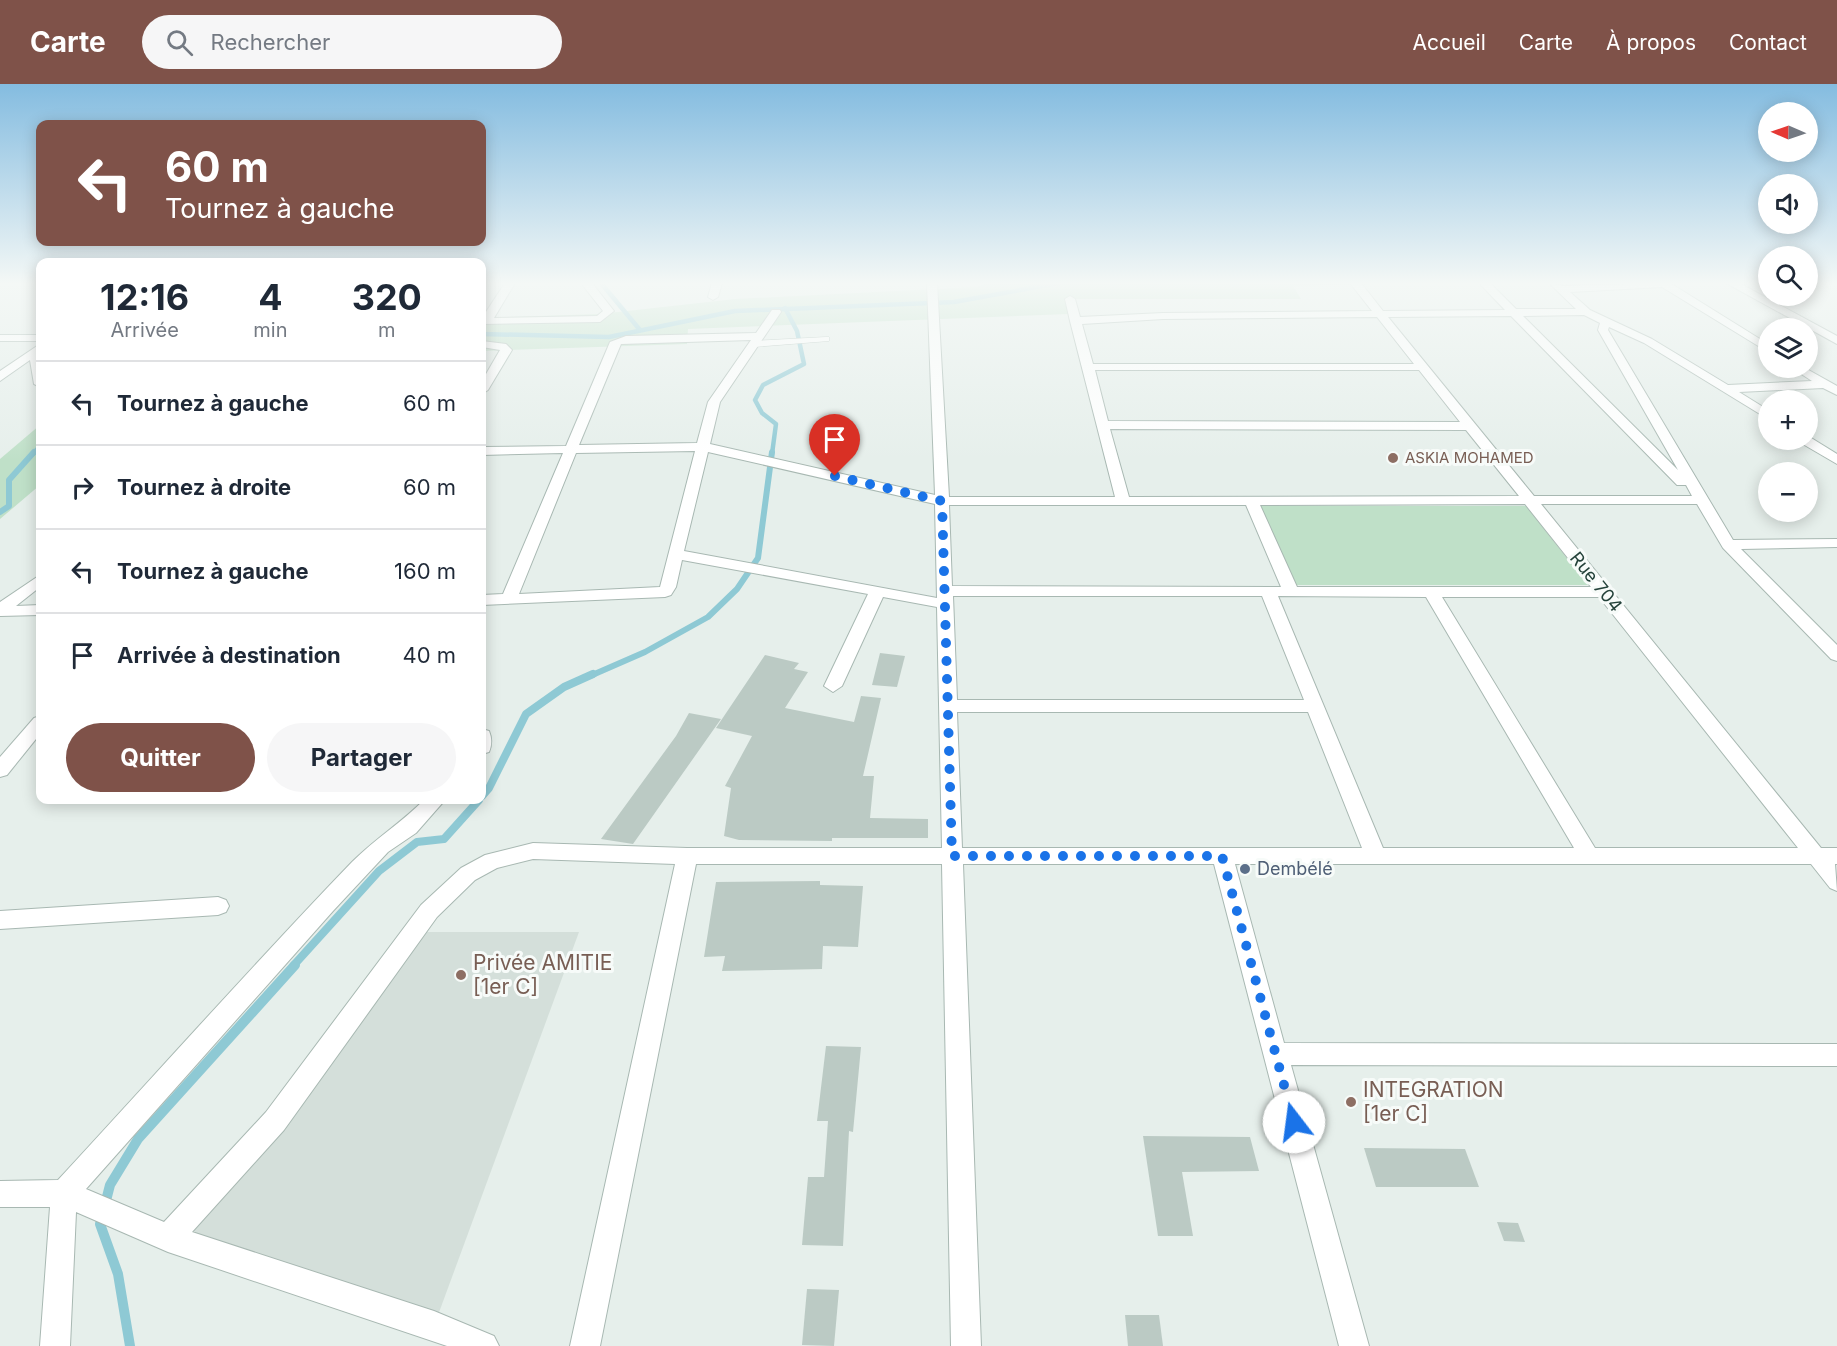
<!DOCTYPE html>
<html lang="fr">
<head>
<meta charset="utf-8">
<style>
	:root { --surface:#fff; --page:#f6f6f7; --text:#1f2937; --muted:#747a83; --line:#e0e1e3; --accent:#7f5249 }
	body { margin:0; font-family:Inter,sans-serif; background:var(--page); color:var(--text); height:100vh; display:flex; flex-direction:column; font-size:22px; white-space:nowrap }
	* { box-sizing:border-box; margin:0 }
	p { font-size:20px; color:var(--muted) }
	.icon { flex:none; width:33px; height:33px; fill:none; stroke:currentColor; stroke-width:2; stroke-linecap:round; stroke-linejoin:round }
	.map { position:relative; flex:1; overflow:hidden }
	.sheet { position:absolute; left:36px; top:174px; width:450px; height:546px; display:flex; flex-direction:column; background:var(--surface); border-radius:12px; box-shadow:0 3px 15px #0003 }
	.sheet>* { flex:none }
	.top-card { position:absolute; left:36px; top:36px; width:450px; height:126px; border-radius:12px; box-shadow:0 3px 15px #0003; background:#7f5249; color:#fff; overflow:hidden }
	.needle { width:39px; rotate:272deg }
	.controls { position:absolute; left:1758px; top:18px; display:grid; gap:12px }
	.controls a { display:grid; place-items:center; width:60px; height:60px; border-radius:50%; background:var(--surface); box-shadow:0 3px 15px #0003; font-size:30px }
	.pin { position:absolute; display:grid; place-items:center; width:51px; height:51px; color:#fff; margin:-62px -26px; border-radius:50% 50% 50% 0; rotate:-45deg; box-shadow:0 0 6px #0007 }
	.pin .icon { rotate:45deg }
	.me { position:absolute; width:66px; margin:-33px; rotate:345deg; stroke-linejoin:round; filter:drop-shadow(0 0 4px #0008) }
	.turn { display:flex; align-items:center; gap:21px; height:126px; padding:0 30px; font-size:27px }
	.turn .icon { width:78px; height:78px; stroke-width:2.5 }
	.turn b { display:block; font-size:42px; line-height:51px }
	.eta { display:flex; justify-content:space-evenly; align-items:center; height:102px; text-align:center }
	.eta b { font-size:36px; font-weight:700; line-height:42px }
	.cta { display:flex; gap:12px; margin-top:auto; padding:12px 30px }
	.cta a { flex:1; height:69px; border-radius:36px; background:var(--accent); color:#fff; font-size:24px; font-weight:700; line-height:69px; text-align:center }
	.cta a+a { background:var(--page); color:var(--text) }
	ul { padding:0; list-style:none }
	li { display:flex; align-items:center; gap:18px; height:84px; padding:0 30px; border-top:2px solid var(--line) }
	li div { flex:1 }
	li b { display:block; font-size:22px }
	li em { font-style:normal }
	header { display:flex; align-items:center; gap:36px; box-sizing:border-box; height:84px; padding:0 30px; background:var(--accent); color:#fff }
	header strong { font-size:28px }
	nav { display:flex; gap:33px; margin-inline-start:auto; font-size:21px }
	.search { width:420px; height:54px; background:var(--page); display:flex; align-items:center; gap:15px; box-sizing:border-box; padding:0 21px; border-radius:33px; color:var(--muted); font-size:22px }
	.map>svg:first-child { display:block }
	.built { fill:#d4dfda }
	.green { fill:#bfe0c8 }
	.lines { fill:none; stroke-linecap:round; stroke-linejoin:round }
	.stream-far3 { stroke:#8ec9d4; stroke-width:4.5 }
	.stream-far2 { stroke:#8ec9d4; stroke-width:6 }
	.stream-far1 { stroke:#8ec9d4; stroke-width:8 }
	.stream { stroke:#8ec9d4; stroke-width:10 }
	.building { fill:#bbcac4 }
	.service-casing { stroke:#a8b8b2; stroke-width:1 }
	.minor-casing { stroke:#a8b8b2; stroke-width:2 }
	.service { fill:#fff; fill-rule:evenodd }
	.minor { fill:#fff; fill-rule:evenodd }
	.route { stroke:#1a73e8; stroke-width:10; stroke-dasharray:0 18 }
	.education-dot { fill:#8d6e63; stroke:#f7fbf9; stroke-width:2 }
	.service-dot { fill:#5c6f8a; stroke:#f7fbf9; stroke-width:2 }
	.labels { text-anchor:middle; stroke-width:6; stroke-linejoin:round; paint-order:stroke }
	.far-education-label { font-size:15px; fill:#785e54; stroke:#f7fbf9; text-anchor:start }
	.street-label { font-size:18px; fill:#24423a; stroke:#f7fbf9 }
	.service-label { font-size:18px; fill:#4e5e75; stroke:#f7fbf9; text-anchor:start }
	.near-education-label { font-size:21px; fill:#785e54; stroke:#f7fbf9; text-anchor:start }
</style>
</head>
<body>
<header>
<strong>Carte</strong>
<div class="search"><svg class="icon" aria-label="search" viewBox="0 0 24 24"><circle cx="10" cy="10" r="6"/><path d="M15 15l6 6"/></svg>Rechercher</div>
<nav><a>Accueil</a><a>Carte</a><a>À propos</a><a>Contact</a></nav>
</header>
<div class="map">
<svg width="1837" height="1262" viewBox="0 0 1837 1262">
	<rect width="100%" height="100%" fill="#e6efeb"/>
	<!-- built -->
	<polygon class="built" points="427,848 579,848 434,1242 186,1152"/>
	<!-- green -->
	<g class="green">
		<polygon points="989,199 1419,199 1293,202 1301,215 1069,215 1069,230 688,245 687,260 482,267 482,234 600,230 735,215 976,203"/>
		<polygon points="40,341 40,401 0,435 0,375"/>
		<polygon points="1255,422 1526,422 1588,501 1289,501"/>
	</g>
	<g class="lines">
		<!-- stream-far3 -->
		<g class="stream-far3">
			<polyline points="601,199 640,246"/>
			<polyline points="482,250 609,253 735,227 954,218 1059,199"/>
			<polyline points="33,370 40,362"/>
			<polyline points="772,370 776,340 762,329 755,316 763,301 804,280 797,247 785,224"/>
		</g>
		<!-- stream-far2 -->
		<g class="stream-far2">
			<polyline points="0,428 9,422 9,396 34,368"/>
			<polyline points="590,592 645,568 708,533 737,505 758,474 772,368"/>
		</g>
		<!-- stream-far1 -->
		<g class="stream-far1">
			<polyline points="482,712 489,704 526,630 564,603 593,590"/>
			<polyline points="293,882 379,787 417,758 444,755 479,716"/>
		</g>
		<!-- stream -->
		<polyline class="stream" points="130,1262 118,1190 100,1140 110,1101 138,1055 295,881"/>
	</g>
	<!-- building -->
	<g class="building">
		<polygon points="880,569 905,572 897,603 872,601"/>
		<polygon points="765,571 799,579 794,585 808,588 785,624 854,638 861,612 881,614 863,692 874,692 870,734 928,735 928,754 832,754 832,757 739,756 724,752 731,704 725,702 752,652 716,644"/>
		<polygon points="689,629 721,635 633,760 601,755 676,652"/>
		<polygon points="820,797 820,801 863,802 858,863 823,862 822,885 722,887 725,872 704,873 716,798"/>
		<polygon points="826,962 861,963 853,1048 849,1047 843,1162 802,1161 808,1093 824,1093 828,1037 817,1037"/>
		<polygon points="1143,1052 1250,1053 1259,1087 1182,1088 1193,1152 1158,1152"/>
		<polygon points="1364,1064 1465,1065 1479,1103 1376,1103"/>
		<polygon points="1497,1138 1518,1139 1525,1158 1504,1157"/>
		<polygon points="807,1205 839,1206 834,1262 802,1261"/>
		<polygon points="1125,1231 1159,1231 1163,1262 1128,1262"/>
	</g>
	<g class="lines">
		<!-- service casing -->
		<g class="service-casing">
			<polygon id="service" points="826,253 829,253 829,257 754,263 750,260 754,257"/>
		</g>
		<!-- minor casing -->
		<g class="minor-casing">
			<g id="minor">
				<polygon points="505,199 515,199 494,234 597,232 603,227 581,199 592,199 614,227 600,238 482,240 482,234"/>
				<polygon points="712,199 722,199 718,213 713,216 708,213"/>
				<path d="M927,199H937L949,413H1115L1070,237L1065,215L1070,212L1075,215L1080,233L1163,229L1372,227L1350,199H1361L1383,227L1505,226L1479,199H1490L1516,225H1576L1549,199L1563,202L1670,199L1768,260V268L1662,203L1570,208L1590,226L1652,255L1728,301L1812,297L1792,284H1805L1837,302V311L1823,304L1739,308L1768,326V335L1644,259L1609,243L1608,246L1733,456L1837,455V463L1741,465L1837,561V577L1831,575L1723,464L1697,420H1541L1821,764H1837V780H1835L1837,807L1830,804L1811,780H1235L1284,959L1837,960V982L1291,981L1369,1262H1339L1214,780H963L981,1262H951L942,780H696L600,1262H570L675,780L533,775L497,784L475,796L437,833L284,1046L192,1148L434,1227L494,1252L499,1262H447L168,1168L76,1128L70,1262H40L50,1123H0V1097L58,1096C156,990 252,882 352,778C375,755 401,739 424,716H445L416,749L388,768L333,827L86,1105L164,1138L266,1028L421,821L461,784L485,771L533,759L687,764H942L937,523L883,513L842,602L833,608L824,602L868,510L682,476L676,503L671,511L665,513L482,521V511L503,510L563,369L482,371V363L566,362L610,258L626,252L756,249L772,226H780L781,228L720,318L710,360L935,411ZM1584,231L1600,239L1598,246L1678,386L1523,232ZM1511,232L1677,401H1686L1692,412H1534L1388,233ZM1377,233L1414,280H1093L1082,240L1163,235ZM751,256L708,318L697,359L579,361L621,260ZM1095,286H1419L1460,338L1108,337ZM1110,345L1466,346L1519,412L1129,413ZM695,367L660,503L519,510L576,369ZM708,368L935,420L937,514L684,467ZM1525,420L1591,503H1297L1260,421ZM949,421H1246L1281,503L952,502ZM953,512H1262L1304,616H957ZM1278,512L1426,513L1574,764H1383ZM1442,513H1599L1798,764H1595ZM957,628H1308L1362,764H962Z"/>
				<polygon points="1726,199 1739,199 1837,252 1837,260"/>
				<rect x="0" y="251" width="40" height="6"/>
				<polygon points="482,257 506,260 512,266 488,306 482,310 482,297 500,266 482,263"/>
				<polygon points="40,260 40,303 34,300 30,276 0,297 0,287"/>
				<polygon points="1808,352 1837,370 1837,380 1801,359 1800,356 1808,356"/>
				<polygon points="40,491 40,503 16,522 40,521 40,531 0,532 0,518"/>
				<polygon points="40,632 40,650 7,691 0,693 0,673 34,634"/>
				<path d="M482,645L489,647C492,654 492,661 489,668L482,670Z"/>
				<polygon points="218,813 226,816 229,822 226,828 218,831 0,845 0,827"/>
			</g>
		</g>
		<!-- service -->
		<use href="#service" class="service"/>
		<!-- minor -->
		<use href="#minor" class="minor"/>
	</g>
	<!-- sky -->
	<linearGradient id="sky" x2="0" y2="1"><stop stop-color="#84bce0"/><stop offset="0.53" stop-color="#f4f8f6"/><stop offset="1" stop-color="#f4f8f6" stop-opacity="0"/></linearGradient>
	<rect width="1837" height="376" fill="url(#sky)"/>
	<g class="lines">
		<!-- route -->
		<polyline class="route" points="835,392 942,417 952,772 1222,772 1294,1038"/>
	</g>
	<!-- markers -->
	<g class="education-dot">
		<circle cx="1393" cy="374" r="6"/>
		<circle cx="461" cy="891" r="6"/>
		<circle cx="1351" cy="1018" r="6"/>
	</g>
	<circle class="service-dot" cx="1245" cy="785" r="6"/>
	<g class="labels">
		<!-- far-education labels -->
		<g class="far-education-label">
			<text x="1405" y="379">ASKIA MOHAMED</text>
		</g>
		<!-- street labels -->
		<g class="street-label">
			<text transform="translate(1596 498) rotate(51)" y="6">Rue 704</text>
		</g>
		<!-- service labels -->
		<g class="service-label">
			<text x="1257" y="791">Dembélé</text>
		</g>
		<!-- near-education labels -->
		<g class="near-education-label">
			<text x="473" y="886">Privée AMITIE<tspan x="473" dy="24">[1er C]</tspan></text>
			<text x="1363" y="1013">INTEGRATION<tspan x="1363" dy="24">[1er C]</tspan></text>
		</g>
	</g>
</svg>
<div class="controls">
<a><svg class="needle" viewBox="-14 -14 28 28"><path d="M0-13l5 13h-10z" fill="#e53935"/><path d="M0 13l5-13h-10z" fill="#747a83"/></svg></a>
<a><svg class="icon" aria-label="sound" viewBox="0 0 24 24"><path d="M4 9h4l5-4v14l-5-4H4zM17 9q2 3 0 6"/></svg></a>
<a><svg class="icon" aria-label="search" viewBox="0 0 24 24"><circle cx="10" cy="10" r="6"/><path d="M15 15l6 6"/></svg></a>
<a><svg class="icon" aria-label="layers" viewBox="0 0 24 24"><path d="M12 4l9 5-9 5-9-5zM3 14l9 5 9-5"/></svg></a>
<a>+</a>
<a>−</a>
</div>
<div class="pin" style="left:835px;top:392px;background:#d93025"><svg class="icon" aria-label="arrive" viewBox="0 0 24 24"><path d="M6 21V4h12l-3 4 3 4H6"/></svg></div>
<svg class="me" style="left:1294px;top:1038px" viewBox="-20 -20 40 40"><circle r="19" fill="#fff"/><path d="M0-13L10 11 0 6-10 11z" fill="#1a73e8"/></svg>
<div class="top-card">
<div class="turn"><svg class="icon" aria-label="left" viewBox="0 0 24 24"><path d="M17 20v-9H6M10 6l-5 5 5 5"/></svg><div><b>60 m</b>Tournez à gauche</div></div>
</div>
<section class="sheet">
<div class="eta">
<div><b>12:16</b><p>Arrivée</p></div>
<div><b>4</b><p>min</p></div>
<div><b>320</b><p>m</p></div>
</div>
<ul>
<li><svg class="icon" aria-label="left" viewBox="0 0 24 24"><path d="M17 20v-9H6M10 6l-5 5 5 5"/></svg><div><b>Tournez à gauche</b></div><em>60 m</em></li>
<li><svg class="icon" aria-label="right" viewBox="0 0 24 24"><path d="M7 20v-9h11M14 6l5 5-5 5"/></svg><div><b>Tournez à droite</b></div><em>60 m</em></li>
<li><svg class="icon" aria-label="left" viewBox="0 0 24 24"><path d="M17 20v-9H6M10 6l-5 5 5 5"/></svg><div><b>Tournez à gauche</b></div><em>160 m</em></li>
<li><svg class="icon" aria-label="arrive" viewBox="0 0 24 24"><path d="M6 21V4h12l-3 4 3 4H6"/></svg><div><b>Arrivée à destination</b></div><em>40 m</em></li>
</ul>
<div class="cta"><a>Quitter</a><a>Partager</a></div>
</section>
</div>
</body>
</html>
